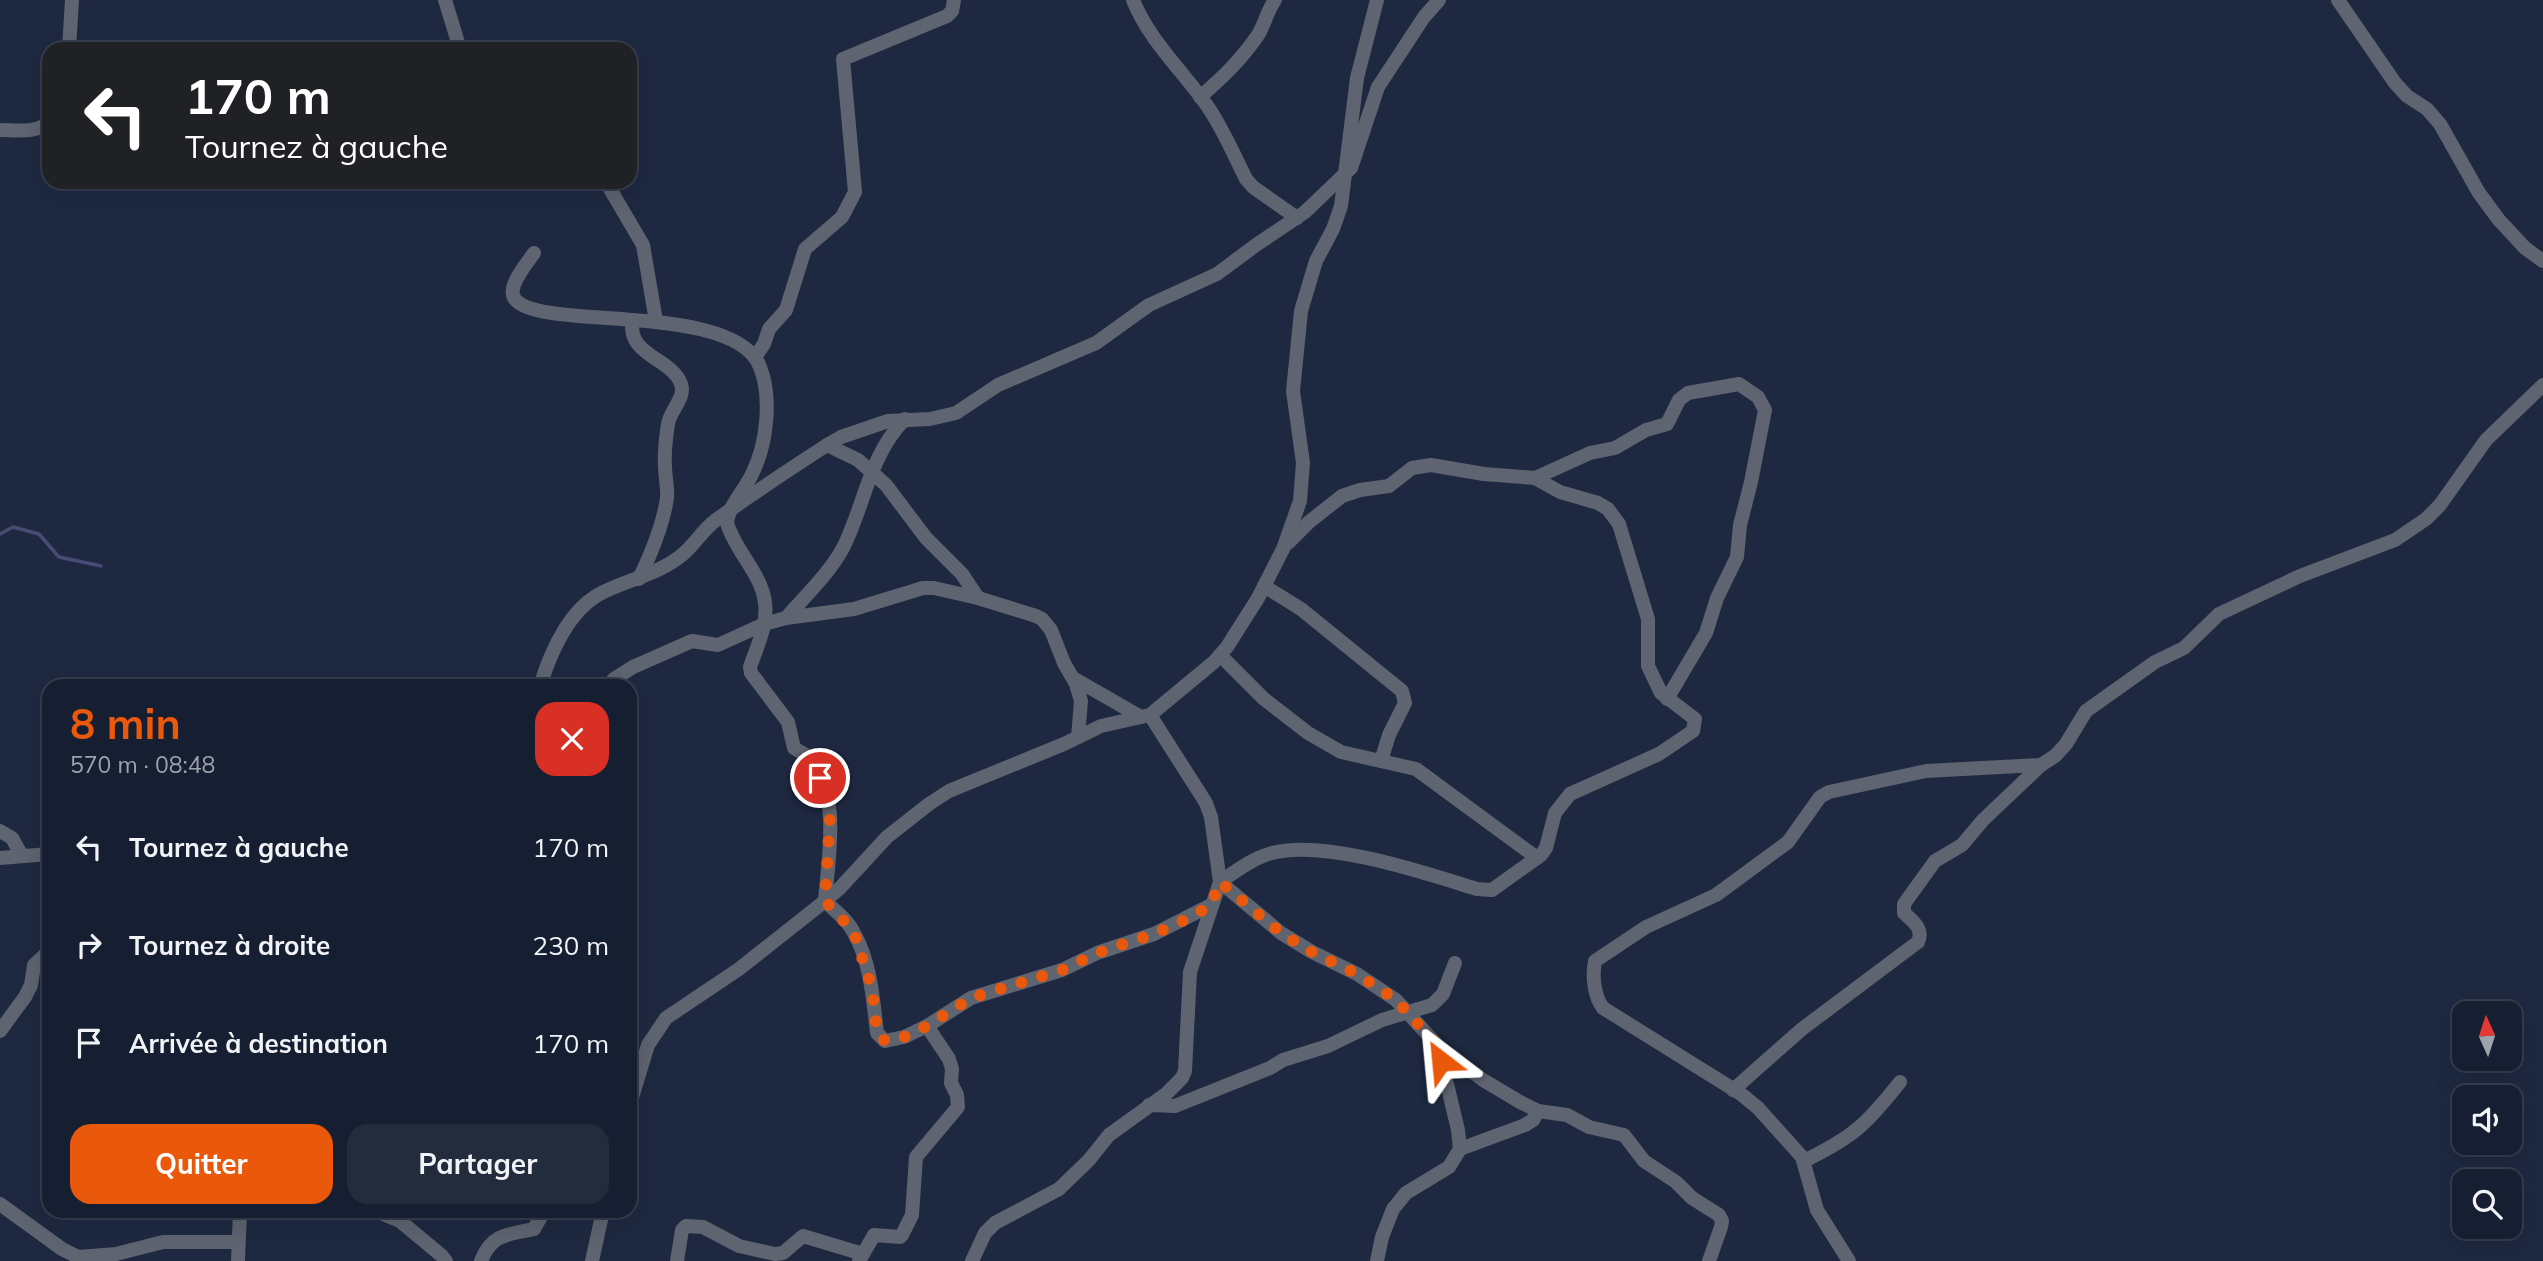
<!DOCTYPE html>
<html lang="fr">
<head>
<meta charset="utf-8">
<style>
	:root { --surface:#161f31; --page:#232c3d; --text:#f1f3f6; --muted:#9ea2ab; --line:#353d4d; --accent:#ea580c }
	body { margin:0; font-family:Mulish,sans-serif; background:var(--page); color:var(--text); height:100vh; display:flex; flex-direction:column; font-size:26px; white-space:nowrap }
	* { box-sizing:border-box; margin:0 }
	p { font-size:23px; color:var(--muted) }
	.icon { flex:none; width:38px; height:38px; fill:none; stroke:currentColor; stroke-width:2; stroke-linecap:round; stroke-linejoin:round }
	.map { position:relative; flex:1; overflow:hidden }
	.details { position:absolute; left:42px; top:679px; width:595px; height:539px; display:flex; flex-direction:column; background:var(--surface); border-radius:21px; box-shadow:0 7px 28px #0002,0 0 0 2px var(--line) }
	.details>* { flex:none }
	.banner { position:absolute; left:42px; top:42px; width:595px; height:147px; border-radius:21px; box-shadow:0 7px 28px #0002,0 0 0 2px var(--line); background:#202124; color:#fff; overflow:hidden }
	.needle { width:46px; rotate:357deg }
	.controls { position:absolute; left:2452px; top:1001px; display:grid; gap:14px }
	.controls a { display:grid; place-items:center; width:70px; height:70px; border-radius:14px; background:var(--surface); box-shadow:0 7px 28px #0002,0 0 0 2px var(--line); font-size:35px }
	.pin { position:absolute; display:grid; place-items:center; width:60px; height:60px; color:#fff; margin:-30px; border:4px solid #fff; border-radius:50%; box-shadow:0 2px 7px #0007 }
	.me { position:absolute; width:77px; margin:-38px; rotate:331deg; stroke-linejoin:round; filter:drop-shadow(0 0 5px #0008) }
	.turn { display:flex; align-items:center; gap:24px; height:147px; padding:0 28px; font-size:32px }
	.turn .icon { width:91px; height:91px; stroke-width:2.5 }
	.turn b { display:block; font-size:49px; line-height:60px }
	.round { display:grid; place-items:center; flex:none; width:74px; height:74px; border-radius:21px; background:var(--page) }
	.headline { display:flex; align-items:center; justify-content:space-between; height:119px; padding:0 28px }
	h1 { font-size:42px; font-weight:700; line-height:52px; color:var(--accent) }
	.button { display:flex; gap:14px; margin-top:auto; padding:14px 28px }
	.button a { flex:1; height:80px; border-radius:21px; background:var(--accent); color:#fff; font-size:28px; font-weight:700; line-height:80px; text-align:center }
	.button a+a { background:var(--page); color:var(--text) }
	ul { padding:0; list-style:none }
	li { display:flex; align-items:center; gap:21px; height:98px; padding:0 28px }
	li div { flex:1 }
	li b { display:block; font-size:26px }
	li em { font-style:normal }
	.map>svg:first-child { display:block }
	.lines { fill:none; stroke-linecap:round; stroke-linejoin:round }
	.stream { stroke:#474c75; stroke-width:3.5 }
	.minor { stroke:#5e6470; stroke-width:14 }
	.route { stroke:#ea580c; stroke-width:12; stroke-dasharray:0 21.6 }
</style>
</head>
<body>
<div class="map">
<svg width="2543" height="1261" viewBox="0 0 2543 1261">
	<rect width="100%" height="100%" fill="#1e2941"/>
	<g class="lines">
		<!-- stream -->
		<polyline class="stream" points="0,534 13,527 39,534 59,557 101,566"/>
		<!-- minor -->
		<g class="minor">
			<polyline points="445,0 460,49"/>
			<path d="M1133,0C1150,42 1183,71 1208,107C1223,129 1234,155 1246,179L1253,187L1297,218"/>
			<polyline points="2338,0 2395,83 2407,96 2427,109 2440,124 2479,193 2499,220 2525,248 2543,261"/>
			<polyline points="69,49 72,0"/>
			<path d="M1200,97C1222,78 1241,60 1258,35C1265,24 1267,11 1275,0"/>
			<path d="M0,130C15,130 39,134 49,121"/>
			<polyline points="606,182 643,245 656,321"/>
			<path d="M534,253C527,263 510,283 513,295C522,334 734,298 760,367C772,397 767,443 753,472C746,489 729,504 727,523C735,551 762,574 765,603C768,624 757,647 750,667L751,673L788,722L794,748C798,751 804,753 808,757C842,794 828,857 825,901C835,911 848,920 854,933C871,963 873,1000 877,1033L885,1041L904,1037L927,1026L971,998L1062,970L1097,953L1154,934L1211,905"/>
			<path d="M633,320C625,355 672,358 681,384C686,398 670,410 668,424C666,437 664,452 665,466C665,477 668,488 667,498C663,526 651,554 639,579"/>
			<polyline points="755,357 764,344 769,329 786,310 805,249 842,217 855,192 843,59 947,16 952,11 954,0"/>
			<polyline points="827,445 858,460 886,485 926,538 962,574 978,598"/>
			<polyline points="1288,543 1309,522 1342,496 1360,490 1389,486 1412,468 1431,465 1484,474 1535,478 1590,453 1615,448 1646,430 1667,424 1679,400 1688,393 1739,384 1758,397 1765,410 1751,482 1740,525 1737,557 1717,598 1706,633 1667,699"/>
			<polyline points="1264,586 1301,609 1402,691 1405,703 1389,735 1381,761"/>
			<path d="M786,618C806,595 830,573 844,546C865,503 870,454 905,419"/>
			<polyline points="1220,655 1264,699 1308,733 1341,752 1416,769 1537,858"/>
			<polyline points="1073,678 1141,717"/>
			<path d="M540,686C550,654 566,615 596,596C621,581 652,577 678,558C693,548 701,531 716,520C752,494 790,469 827,445L841,437L888,421L930,419L956,413L998,385L1096,343L1149,305L1217,274L1256,245L1305,212L1351,168L1378,87L1424,17L1439,0"/>
			<polyline points="608,686 614,679 633,667 692,641 718,645 764,624 786,618 854,609 923,588 934,588 978,598 1036,616 1042,619 1051,630 1064,663 1076,684 1081,701 1078,737"/>
			<polyline points="0,831 12,838 22,856"/>
			<polyline points="0,858 49,854"/>
			<polyline points="0,1031 25,997 31,985 34,965 49,951"/>
			<polyline points="1438,1046 1483,1080 1520,1102 1538,1111 1567,1115 1589,1127 1624,1135 1644,1161 1676,1182 1692,1198 1719,1215 1722,1221 1721,1227 1709,1261"/>
			<path d="M1733,1090L1802,1029L1918,942C1924,929 1913,921 1904,913V904L1935,861L1962,845L1983,820L2041,765"/>
			<polyline points="630,1104 648,1045 666,1018 739,969 825,901 840,888 887,837 929,804 949,791 1064,744 1101,726 1150,715 1214,662 1227,647 1258,598 1283,549 1300,501 1303,463 1293,391 1301,311 1316,261 1333,229 1341,206 1357,78 1377,0"/>
			<polyline points="1149,1105 1175,1106 1270,1068 1283,1060 1328,1046 1382,1020 1432,1005 1443,994 1455,963"/>
			<polyline points="1460,1149 1525,1125 1533,1120 1538,1111"/>
			<path d="M1804,1161C1853,1137 1866,1125 1900,1082"/>
			<polyline points="0,1204 62,1249 78,1257 116,1254 163,1242 238,1242"/>
			<polyline points="376,1211 400,1221 442,1256 446,1261"/>
			<polyline points="238,1261 240,1211"/>
			<path d="M481,1261C492,1233 508,1235 534,1229L544,1211"/>
			<polyline points="592,1261 603,1211"/>
			<polyline points="677,1261 682,1230 686,1226 703,1227 739,1246 775,1254 783,1253 803,1236 863,1254"/>
			<polyline points="859,1261 874,1235 900,1237 902,1235 912,1215 916,1157 958,1107 957,1095 951,1083 952,1069 949,1059 927,1026"/>
			<polyline points="972,1261 985,1233 995,1223 1059,1189 1089,1160 1109,1135 1166,1094 1182,1078 1185,1071 1190,972 1220,882 1211,817 1206,803 1150,715"/>
			<path d="M1377,1261L1382,1237L1393,1209L1406,1193L1449,1167L1460,1149L1458,1130L1438,1046L1396,1000L1357,974L1312,952L1281,933L1220,882C1236,871 1253,858 1272,853C1325,839 1425,873 1477,889L1492,890L1541,855L1546,848L1555,813L1570,794L1659,754L1693,731L1695,719L1661,693L1648,666V619L1619,524L1608,509L1598,503L1560,492L1535,478"/>
			<path d="M1849,1261L1817,1210L1802,1157L1758,1108L1741,1094L1603,1008C1594,996 1592,976 1595,961L1646,927L1716,895L1727,887L1788,842L1820,797L1829,792L1926,771L2041,765L2055,756L2066,744L2086,711L2155,662L2184,648L2219,614L2300,576L2395,540L2426,519L2440,505L2486,440L2543,385"/>
		</g>
	</g>
	<g class="lines">
		<!-- route -->
		<polyline class="route" points="820,778 830,817 825,901 854,932 872,989 877,1033 885,1041 904,1037 927,1026 971,998 1062,970 1097,953 1154,934 1191,917 1211,905 1220,882 1281,933 1312,952 1357,974 1396,1000 1438,1046 1441,1061"/>
	</g>
</svg>
<div class="controls">
<a><svg class="needle" viewBox="-14 -14 28 28"><path d="M0-13l5 13h-10z" fill="#e53935"/><path d="M0 13l5-13h-10z" fill="#9ea2ab"/></svg></a>
<a><svg class="icon" aria-label="sound" viewBox="0 0 24 24"><path d="M4 9h4l5-4v14l-5-4H4zM17 9q2 3 0 6"/></svg></a>
<a><svg class="icon" aria-label="search" viewBox="0 0 24 24"><circle cx="10" cy="10" r="6"/><path d="M15 15l6 6"/></svg></a>
</div>
<div class="pin" style="left:820px;top:778px;background:#d93025"><svg class="icon" aria-label="arrive" viewBox="0 0 24 24"><path d="M6 21V4h12l-3 4 3 4H6"/></svg></div>
<svg class="me" style="left:1441px;top:1061px" viewBox="-20 -20 40 40"><path d="M0-17L14 15 0 8-14 15z" fill="#ea580c" stroke="#fff" stroke-width="4"/></svg>
<div class="banner">
<div class="turn"><svg class="icon" aria-label="left" viewBox="0 0 24 24"><path d="M17 20v-9H6M10 6l-5 5 5 5"/></svg><div><b>170 m</b>Tournez à gauche</div></div>
</div>
<section class="details">
<div class="headline"><div><h1>8 min</h1><p>570 m · 08:48</p></div><a class="round" style="background:#d93025;color:#fff"><svg class="icon" aria-label="close" viewBox="0 0 24 24"><path d="M6 6l12 12M18 6L6 18"/></svg></a></div>
<ul>
<li><svg class="icon" aria-label="left" viewBox="0 0 24 24"><path d="M17 20v-9H6M10 6l-5 5 5 5"/></svg><div><b>Tournez à gauche</b></div><em>170 m</em></li>
<li><svg class="icon" aria-label="right" viewBox="0 0 24 24"><path d="M7 20v-9h11M14 6l5 5-5 5"/></svg><div><b>Tournez à droite</b></div><em>230 m</em></li>
<li><svg class="icon" aria-label="arrive" viewBox="0 0 24 24"><path d="M6 21V4h12l-3 4 3 4H6"/></svg><div><b>Arrivée à destination</b></div><em>170 m</em></li>
</ul>
<div class="button"><a>Quitter</a><a>Partager</a></div>
</section>
</div>
</body>
</html>
